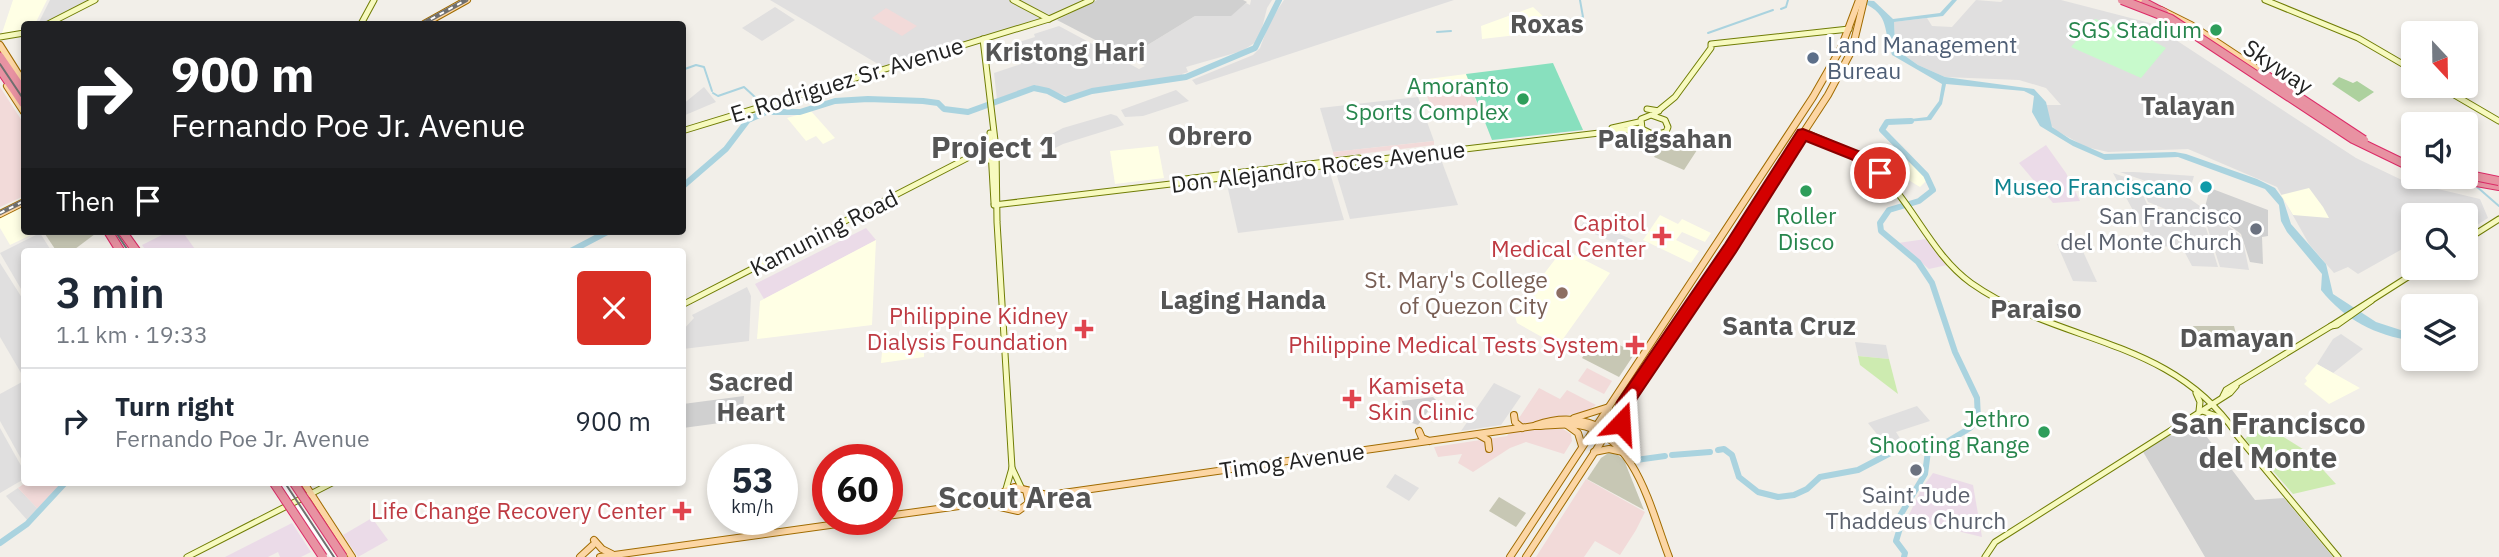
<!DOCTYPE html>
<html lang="en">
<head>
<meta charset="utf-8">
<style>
	:root { --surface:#fff; --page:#f2f2f3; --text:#1f2937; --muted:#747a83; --line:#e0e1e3 }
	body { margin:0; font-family:"IBM Plex Sans",sans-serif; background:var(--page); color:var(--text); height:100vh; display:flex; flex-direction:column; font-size:26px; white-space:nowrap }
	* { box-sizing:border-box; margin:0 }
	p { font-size:23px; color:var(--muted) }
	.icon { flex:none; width:38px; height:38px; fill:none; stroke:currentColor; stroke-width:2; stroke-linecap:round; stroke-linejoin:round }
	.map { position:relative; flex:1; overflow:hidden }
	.panel { position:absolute; left:21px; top:248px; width:665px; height:238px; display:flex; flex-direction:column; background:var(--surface); border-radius:7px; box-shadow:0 4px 10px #0003 }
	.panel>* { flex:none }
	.hud { position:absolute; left:21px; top:21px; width:665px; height:214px; border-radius:7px; box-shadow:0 4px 10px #0003; background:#202124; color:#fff; overflow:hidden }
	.needle { width:46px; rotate:158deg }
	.fabs { position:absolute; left:2401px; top:21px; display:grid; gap:14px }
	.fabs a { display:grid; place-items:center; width:77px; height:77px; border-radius:7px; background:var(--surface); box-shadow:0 4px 10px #0003; font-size:35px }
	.speed { position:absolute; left:707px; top:444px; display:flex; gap:14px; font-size:35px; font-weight:700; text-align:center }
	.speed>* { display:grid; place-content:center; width:91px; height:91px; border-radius:50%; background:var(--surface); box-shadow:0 4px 10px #0003; line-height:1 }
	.speed small { font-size:18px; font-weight:400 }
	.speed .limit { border:10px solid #d22; background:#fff; color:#111 }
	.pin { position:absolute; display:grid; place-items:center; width:60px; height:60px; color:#fff; margin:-30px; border:4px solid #fff; border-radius:50%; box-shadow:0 2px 7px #0007 }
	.me { position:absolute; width:77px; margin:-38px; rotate:20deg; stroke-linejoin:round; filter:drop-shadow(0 0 5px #0008) }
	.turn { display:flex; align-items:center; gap:24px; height:147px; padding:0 35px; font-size:32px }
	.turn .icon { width:91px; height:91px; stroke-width:2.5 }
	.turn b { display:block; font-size:49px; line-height:60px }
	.then { display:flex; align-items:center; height:66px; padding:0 35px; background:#0003; gap:14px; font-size:26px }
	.round { display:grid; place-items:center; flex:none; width:74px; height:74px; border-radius:7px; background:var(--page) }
	.head { display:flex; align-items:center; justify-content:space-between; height:119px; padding:0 35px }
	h1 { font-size:42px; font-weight:600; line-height:52px }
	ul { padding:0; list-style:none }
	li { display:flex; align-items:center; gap:21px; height:105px; padding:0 35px; border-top:2px solid var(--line) }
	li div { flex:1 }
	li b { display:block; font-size:26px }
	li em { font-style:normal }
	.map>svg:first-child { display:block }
	.residential { fill:#e0dfdf }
	.commercial { fill:#f2dad9 }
	.industrial { fill:#ebdbe8 }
	.education { fill:#ffffe5 }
	.religious { fill:#d0d0d0 }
	.construction { fill:#c7c7b4 }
	.grass { fill:#cdebb0 }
	.forest { fill:#add19e }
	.park { fill:#c8facc }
	.pitch { fill:#88e0be }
	.parking { fill:#e2e2e2 }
	.water { fill:#aad3df }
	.pier { fill:#fff }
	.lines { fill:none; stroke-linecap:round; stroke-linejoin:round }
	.stream { stroke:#aad3df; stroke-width:2 }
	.river { stroke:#aad3df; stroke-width:6 }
	.secondary-casing { stroke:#707d05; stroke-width:7 }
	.primary-casing { stroke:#a06b00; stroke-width:8 }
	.highway-casing { stroke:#dc2a67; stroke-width:10 }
	.secondary { stroke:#f7fabf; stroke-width:5 }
	.primary { stroke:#fcd6a4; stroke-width:6 }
	.highway { stroke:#e892a2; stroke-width:8 }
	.tram { stroke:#707070; stroke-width:2 }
	.rail-casing { stroke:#707070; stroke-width:4.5 }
	.rail { stroke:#fff; stroke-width:2; stroke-dasharray:5; stroke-linecap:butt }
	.highway-bridge-casing { stroke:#dc2a67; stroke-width:10; stroke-linecap:butt }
	.highway-bridge { stroke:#e892a2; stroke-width:8 }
	.route { fill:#d40000; stroke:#8a0000; stroke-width:2 }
	.leisure-dot { fill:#2e9e5b; stroke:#fff; stroke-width:2.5 }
	.service-dot { fill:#5c6f8a; stroke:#fff; stroke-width:2.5 }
	.culture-dot { fill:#0f9aa8; stroke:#fff; stroke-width:2.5 }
	.worship-dot { fill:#6b7280; stroke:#fff; stroke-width:2.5 }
	.health-dot { fill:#e0444e; stroke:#fff; stroke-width:2.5 }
	.education-dot { fill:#8d6e63; stroke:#fff; stroke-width:2.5 }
	.labels { text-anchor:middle; stroke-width:6; stroke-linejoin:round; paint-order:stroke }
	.leisure-label { font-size:23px; fill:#27864d; stroke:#fff; text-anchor:end }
	.service-label { font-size:23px; fill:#4e5e75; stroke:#fff; text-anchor:start }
	.street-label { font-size:23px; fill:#222; stroke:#fff }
	.culture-label { font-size:23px; fill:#0d838f; stroke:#fff; text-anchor:end }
	.worship-label { font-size:23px; fill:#5b616d; stroke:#fff; text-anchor:end }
	.health-label { font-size:23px; fill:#be3a42; stroke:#fff; text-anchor:end }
	.education-label { font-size:23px; fill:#785e54; stroke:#fff; text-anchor:end }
	.quarter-label { font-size:26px; font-weight:bold; fill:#555; stroke:#fff }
	.district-label { font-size:30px; font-weight:bold; fill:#555; stroke:#fff }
</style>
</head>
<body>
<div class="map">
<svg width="2499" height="557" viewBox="0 0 2499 557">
	<rect width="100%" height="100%" fill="#f2efe9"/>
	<!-- residential -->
	<g class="residential">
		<polygon points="50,0 93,0 56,20 38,24"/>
		<polygon points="770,0 1084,0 1055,14 883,67"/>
		<polygon points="1251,0 1272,0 1267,8 1259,40 1242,51 1186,67 1188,72 1182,74 1184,77 1084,91 1069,97 1035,85 997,100 994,73 1021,64 1013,44 1035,37 1034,34 1059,26 1139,69 1145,66 1128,57 1195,16 1230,16 1246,3 1250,5"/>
		<polygon points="1284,0 1454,0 1196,85 1192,80 1253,55 1260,48 1270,21"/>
		<polygon points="1976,0 2001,2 2003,0 2061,0 2150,23 2356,158 2404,181 2480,199 2488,218 2477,225 2461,214 2413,215 2413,243 2358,274 2348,267 2334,273 2309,244 2277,187 2188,149 2108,152 2086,147 2057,131 2044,119 2044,105 2061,105 2046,88 2019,80 1945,77 1918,65 1901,53 1895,42 1894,22 1927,18 1932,26 1952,27"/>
		<polygon points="775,7 795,20 762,41 742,28"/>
		<polygon points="704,87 716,102 683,116 682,105"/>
		<polygon points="1176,90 1189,101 1143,116 1125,117 1121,110"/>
		<polygon points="1418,97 1434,141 1333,152 1320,108"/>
		<polygon points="1111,114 1117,116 1124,125 1063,144 1045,153 1042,146 1046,137 1063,128"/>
		<polygon points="1439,154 1458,205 1350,219 1334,166"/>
		<polygon points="1328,166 1344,220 1238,233 1226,180"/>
		<polygon points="2120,172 2134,172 2194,176 2188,196"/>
		<polygon points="2113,173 2190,199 2239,234 2243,241 2249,270 2220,267 2207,226 2148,202 2145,194 2136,194 2143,195 2147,204 2206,228 2218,267 2192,266 2182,247 2152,246"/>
		<polygon points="40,233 52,252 24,252 24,294 0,253"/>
		<polygon points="2057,244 2080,245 2097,282 2073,281"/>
		<polygon points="0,263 24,301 24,378 0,337"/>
		<polygon points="747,287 751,296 749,341 683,349 683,330 694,318 692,315"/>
		<polygon points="2341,334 2363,349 2333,373 2317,364 2333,339"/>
		<polygon points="1855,342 1886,345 1889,359 1858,356"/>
		<polygon points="22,382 24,386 24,464 0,421 0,394"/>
		<polygon points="1494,383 1521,396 1501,425 1461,431"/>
		<polygon points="1917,406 1930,421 1896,432 1901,440 1885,444 1868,423"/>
		<polygon points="0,428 24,471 24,479 0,493"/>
		<polygon points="1395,474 1419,488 1409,501 1386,487"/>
		<polygon points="18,488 38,509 28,521 6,496"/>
	</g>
	<!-- commercial -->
	<g class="commercial">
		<polygon points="886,8 917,26 902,36 872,18"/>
		<polygon points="0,87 24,124 24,196 0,207"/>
		<polygon points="1472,90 1479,109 1434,114 1427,96"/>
		<polygon points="1434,141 1434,145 1334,157 1333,152"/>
		<polygon points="1587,368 1612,381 1604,394 1578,381"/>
		<polygon points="1539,388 1560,399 1567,390 1596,405 1587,411 1555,418 1560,427 1571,434 1572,441 1564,454 1526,442 1510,448 1473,472 1458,463 1462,454 1438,457 1434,447 1507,436"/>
		<polygon points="1586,479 1645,512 1636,530 1620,555 1595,541 1584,557 1536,557"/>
		<polygon points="25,483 64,483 38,509 18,488"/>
	</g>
	<!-- industrial -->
	<g class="industrial">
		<polygon points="2046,145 2066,173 2080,201 2053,203 2019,163"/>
		<polygon points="866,228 876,240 764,299 755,284"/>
		<polygon points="170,231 182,231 197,252 147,252 142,245"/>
		<polygon points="1926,239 1947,265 1929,269 1898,243"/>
		<polygon points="1933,473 1973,485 1982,537 1907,519 1922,488"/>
		<polygon points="372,518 388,540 358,557 343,535"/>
		<polygon points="292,523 311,552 301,557 280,557 278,552 268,557 225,557"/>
	</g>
	<!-- education -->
	<g class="education">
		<polygon points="13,0 47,0 35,24 24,24 24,31 1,36"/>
		<polygon points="1533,7 1547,20 1540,24 1545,32 1482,39 1481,26"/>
		<polygon points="1466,74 1472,90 1427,96 1420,80"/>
		<polygon points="811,111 835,138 823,144 816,136 806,141 787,118"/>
		<polygon points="1158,146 1164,178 1115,184 1110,151"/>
		<polygon points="1893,148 1925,176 1928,179 1920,187 1910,181 1904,183 1898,177 1892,179 1880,168 1891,163 1881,153"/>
		<polygon points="2309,188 2323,207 2329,218 2293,215 2281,195"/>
		<polygon points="24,206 24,231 39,231 10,245 0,228 0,217"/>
		<polygon points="1660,215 1678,224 1682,219 1711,233 1705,242 1682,232 1676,240 1699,251 1691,263 1643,240"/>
		<polygon points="876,240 872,325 757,339 760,301"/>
		<polygon points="1563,249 1610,273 1558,346 1517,323 1514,313"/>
		<polygon points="924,347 924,357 881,363 882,352"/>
		<polygon points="2317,364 2360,388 2329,404 2304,384 2307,381 2305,378"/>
	</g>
	<!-- religious -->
	<g class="religious">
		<polygon points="1097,0 1243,0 1247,2 1231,16 1195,16 1128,57 1057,20"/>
		<polygon points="2210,188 2268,210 2268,236 2262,237 2263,264 2250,262 2241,234 2205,207"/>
		<polygon points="744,396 742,420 683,428 683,404"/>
		<polygon points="1433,397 1436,400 1418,425 1406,421 1402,401"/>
		<polygon points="2194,420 2255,500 2284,498 2333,557 2205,557 2142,450 2169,433 2172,436 2176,435"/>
	</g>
	<!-- construction -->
	<g class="construction">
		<polygon points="1681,140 1699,147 1684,170 1654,157 1660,147 1673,144"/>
		<polygon points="43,231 93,231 95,234 71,252 57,252"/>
		<polygon points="2193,326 2234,326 2239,346 2205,345"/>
		<polygon points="1608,339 1635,353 1619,377 1582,358 1591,345 1601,350"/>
		<polygon points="1610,452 1615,453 1624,460 1644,510 1587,479 1601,458"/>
		<polygon points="1499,497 1526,513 1516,527 1489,511"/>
	</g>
	<!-- grass -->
	<g class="grass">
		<polygon points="1858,356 1889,359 1898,394 1860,365"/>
		<polygon points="2261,423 2306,451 2336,484 2293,494 2245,439"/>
	</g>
	<!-- forest -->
	<polygon class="forest" points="2339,77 2353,83 2357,81 2374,92 2359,102 2332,84"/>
	<!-- park -->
	<polygon class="park" points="2095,19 2133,30 2166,48 2141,78 2071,47"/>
	<!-- pitch -->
	<polygon class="pitch" points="1553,63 1583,130 1492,140 1466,74"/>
	<!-- parking -->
	<polygon class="parking" points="1586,219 1633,240 1627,249 1580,227"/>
	<!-- water -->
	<path class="water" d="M1857,0L1874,1L1893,19L1940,13L1952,0H1957L1943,16L1894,22L1895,42L1901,53L1918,65L1945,77L2034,89L2046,102L2052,127L2070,139L2104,154L2175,152L2186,154L2257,179L2275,188L2283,199L2291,224L2326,264L2333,294L2376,322L2413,334V341C2375,335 2345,320 2321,290L2322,274L2287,232L2281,221L2279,205L2265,189L2178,157L2105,160L2073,146L2040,126L2032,112L2034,96L2024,91L1946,84L1942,104L1931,120L1905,122L1903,120L1927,117L1939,101L1942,84L1892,55C1882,25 1891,14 1857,0Z"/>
	<!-- pier -->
	<polygon class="pier" points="280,483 286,483 336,557 330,557"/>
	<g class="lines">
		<!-- stream -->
		<g class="stream">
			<polyline points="1781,9 1786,7 1788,0"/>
			<polyline points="1559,28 1572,19 1583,17 1580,0"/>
			<polyline points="1437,32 1451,31"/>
			<polyline points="1708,33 1773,10"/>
			<polyline points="682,70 696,65 704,67 712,91"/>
			<polyline points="713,93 718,96 744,87 756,98"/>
			<polyline points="2476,186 2499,206"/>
		</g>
		<!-- river -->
		<g class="river">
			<polyline points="682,187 726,149 748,120 766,112 800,112 835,101 868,99 923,101 938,103 944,109 968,112 1034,88 1048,91 1065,100 1092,91 1186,77 1255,48 1279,0"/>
			<polyline points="569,252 609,231"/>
			<polyline points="1718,450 1724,449 1732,455 1739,477 1758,492 1778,497 1794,495 1807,489 1820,477 1858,470 1900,448 1935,449 1970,428 1978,419 1977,398 1955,352 1932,283 1918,262 1881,231 1880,223 1889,210 1919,201 1933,190 1926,175 1882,130 1887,122 1911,121"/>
			<polyline points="1672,455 1710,452"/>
			<polyline points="1636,460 1665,456"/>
			<polyline points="0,543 27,524 65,483"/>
			<polyline points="1904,557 1905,553 1896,541 1900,528 1898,519 1925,474 1928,451"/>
		</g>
		<!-- secondary casing -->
		<g class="secondary-casing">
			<g id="secondary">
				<polyline points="1013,0 1049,19"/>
				<polyline points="2265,0 2358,38 2413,70"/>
				<polyline points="48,24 95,0"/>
				<polyline points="361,24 374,0"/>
				<polyline points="0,37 24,33"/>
				<polyline points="983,39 996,149 997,222 1012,468 1006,489"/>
				<polyline points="2439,86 2499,121"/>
				<polyline points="1647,109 1659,111"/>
				<polygon points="1651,115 1665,120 1668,127 1666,132 1654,135 1642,129 1641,119"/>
				<polyline points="1653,115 1675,97 1711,48 1711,44 1849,29"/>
				<polyline points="1612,128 1639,122"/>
				<polyline points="1628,130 1640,140"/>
				<polyline points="682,131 1049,19 1091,0"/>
				<path d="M1804,132C1830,143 1858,153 1879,172C1914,205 1931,254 1971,283C2059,345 2169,336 2236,433"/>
				<polyline points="990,133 994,203"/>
				<polyline points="977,156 992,161"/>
				<polyline points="1185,179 1359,158"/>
				<polyline points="994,205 1641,128"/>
				<polyline points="2466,240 2499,219"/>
				<polyline points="682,305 979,152 996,149"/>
				<polyline points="2331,326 2422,268"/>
				<polyline points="2196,393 2200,402 2199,411"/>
				<polyline points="2223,396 2226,390 2331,326 2337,325 2371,301"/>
				<polyline points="2202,411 2220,417"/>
				<polyline points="2235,433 2338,557"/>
				<polyline points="1012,468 1021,487"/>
				<polyline points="187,557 332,483"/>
				<polyline points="1985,557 1995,542 2230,393 2236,386"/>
			</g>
		</g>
		<!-- primary casing -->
		<g class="primary-casing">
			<g id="primary">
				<polyline points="2135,0 2148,5"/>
				<polyline points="2161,10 2191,25 2265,74"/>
				<polyline points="424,24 467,0"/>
				<polyline points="0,45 24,83"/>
				<polyline points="7,86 24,112"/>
				<polyline points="0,214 24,202"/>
				<polyline points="1622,410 1624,444"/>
				<polyline points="1514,415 1515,422 1522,428"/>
				<polyline points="1574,418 1609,407"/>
				<path d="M1536,425C1572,412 1608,422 1629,454"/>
				<polyline points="1567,425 1578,433 1582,446"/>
				<polyline points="1419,431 1422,438 1429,441"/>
				<polyline points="1479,435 1488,440 1489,449"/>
				<polyline points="1594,452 1609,449 1623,452"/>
				<polyline points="304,483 352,557"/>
				<polyline points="982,503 1018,511 1029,503 1026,490"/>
				<path d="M1028,504L1049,495L1534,426C1548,426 1564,423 1578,425C1636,434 1651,511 1669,557"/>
				<polyline points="887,516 981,503 1014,487 1047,495"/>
				<polyline points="594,540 602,549 612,554"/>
				<polyline points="580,557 593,545"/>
				<polyline points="600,557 866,520"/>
				<polyline points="1510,557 1813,97 1841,48 1859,0"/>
				<polyline points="1526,557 1828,95 1852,50 1864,0"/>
			</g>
		</g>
		<!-- highway casing -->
		<g class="highway-casing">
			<g id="highway">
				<polyline points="2145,3 2164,13"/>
				<polyline points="0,57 24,92"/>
				<polyline points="0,69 23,103"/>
				<polyline points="2448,177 2499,186"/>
				<polyline points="108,231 121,252"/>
				<polyline points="122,231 137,252"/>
			</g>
		</g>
		<!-- secondary -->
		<use href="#secondary" class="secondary"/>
		<!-- primary -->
		<use href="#primary" class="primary"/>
		<!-- highway -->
		<use href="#highway" class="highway"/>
		<!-- tram -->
		<g class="tram">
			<polyline points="0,64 24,100"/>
			<polyline points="115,231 129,252"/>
			<polyline points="285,483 334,557"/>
		</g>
		<!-- rail casing -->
		<g class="rail-casing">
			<g id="rail">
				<polyline points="422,24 466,0"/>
				<polyline points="0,213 24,201"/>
			</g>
		</g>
		<!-- rail -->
		<use href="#rail" class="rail"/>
		<!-- highway-bridge casing -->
		<g class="highway-bridge-casing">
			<g id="highway-bridge">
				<polyline points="2122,0 2171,19 2353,139 2413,168"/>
				<polyline points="2261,72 2364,140"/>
				<polyline points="2469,175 2499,181"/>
				<polyline points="274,483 323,557"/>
				<polyline points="294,483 343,557"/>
			</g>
		</g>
		<!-- highway-bridge -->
		<use href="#highway-bridge" class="highway-bridge"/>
	</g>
	<!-- route -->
	<polygon class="route" points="1803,129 1861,152 1887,173 1880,178 1851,159 1806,141 1736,252 1638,397 1631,408 1627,428 1621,430 1615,428 1612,423 1617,402 1725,244 1798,130"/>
	<!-- markers -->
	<g class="leisure-dot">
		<circle cx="2216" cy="30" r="7"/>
		<circle cx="1523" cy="99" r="7"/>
		<circle cx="1806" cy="191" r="7"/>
		<circle cx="2044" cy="432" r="7"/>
	</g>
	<circle class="service-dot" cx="1813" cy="58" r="7"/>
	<circle class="culture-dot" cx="2206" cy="187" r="7"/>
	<g class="worship-dot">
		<circle cx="2256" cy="229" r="7"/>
		<circle cx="1916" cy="470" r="7"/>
	</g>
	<g class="health-dot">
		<path d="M1658.5 225.5h7v7h7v7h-7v7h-7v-7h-7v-7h7z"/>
		<path d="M1080.5 318.5h7v7h7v7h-7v7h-7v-7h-7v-7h7z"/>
		<path d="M1631.5 334.5h7v7h7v7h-7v7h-7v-7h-7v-7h7z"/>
		<path d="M1348.5 388.5h7v7h7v7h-7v7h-7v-7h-7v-7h7z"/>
		<path d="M678.5 500.5h7v7h7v7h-7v7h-7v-7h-7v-7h7z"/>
	</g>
	<circle class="education-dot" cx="1562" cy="293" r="7"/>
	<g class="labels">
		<!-- leisure labels -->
		<g class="leisure-label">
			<text x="2202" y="38">SGS Stadium</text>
			<text x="1509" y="94">Amoranto<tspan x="1509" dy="26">Sports Complex</tspan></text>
			<text x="1806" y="224" text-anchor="middle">Roller<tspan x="1806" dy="26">Disco</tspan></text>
			<text x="2030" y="427">Jethro<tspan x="2030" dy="26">Shooting Range</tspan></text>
		</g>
		<!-- service labels -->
		<g class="service-label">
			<text x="1827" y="53">Land Management<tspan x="1827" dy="26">Bureau</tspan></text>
		</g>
		<!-- street labels -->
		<g class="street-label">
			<text transform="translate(2278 67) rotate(34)" y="8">Skyway</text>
			<text transform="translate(847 80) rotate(-17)" y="8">E. Rodriguez Sr. Avenue</text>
			<text transform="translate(1318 167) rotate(-7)" y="8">Don Alejandro Roces Avenue</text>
			<text transform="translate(824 233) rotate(-27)" y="8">Kamuning Road</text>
			<text transform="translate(1292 461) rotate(-8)" y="8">Timog Avenue</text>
		</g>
		<!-- culture labels -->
		<g class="culture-label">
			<text x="2192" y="195">Museo Franciscano</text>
		</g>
		<!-- worship labels -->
		<g class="worship-label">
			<text x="2242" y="224">San Francisco<tspan x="2242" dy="26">del Monte Church</tspan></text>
			<text x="1916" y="503" text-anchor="middle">Saint Jude<tspan x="1916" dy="26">Thaddeus Church</tspan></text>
		</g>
		<!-- health labels -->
		<g class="health-label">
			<text x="1646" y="231">Capitol<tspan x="1646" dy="26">Medical Center</tspan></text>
			<text x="1068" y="324">Philippine Kidney<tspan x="1068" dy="26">Dialysis Foundation</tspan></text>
			<text x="1619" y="353">Philippine Medical Tests System</text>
			<text x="1368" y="394" text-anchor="start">Kamiseta<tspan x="1368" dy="26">Skin Clinic</tspan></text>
			<text x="666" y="519">Life Change Recovery Center</text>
		</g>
		<!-- education labels -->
		<g class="education-label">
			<text x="1548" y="288">St. Mary's College<tspan x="1548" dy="26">of Quezon City</tspan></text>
		</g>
		<!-- quarter labels -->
		<g class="quarter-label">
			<text x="1547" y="33">Roxas</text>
			<text x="1065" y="61">Kristong Hari</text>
			<text x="2188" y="115">Talayan</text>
			<text x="1210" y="145">Obrero</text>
			<text x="1665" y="148">Paligsahan</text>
			<text x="1243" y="309">Laging Handa</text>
			<text x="2036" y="318">Paraiso</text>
			<text x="1789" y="335">Santa Cruz</text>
			<text x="2237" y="347">Damayan</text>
			<text x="751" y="391">Sacred<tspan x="751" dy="30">Heart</tspan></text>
		</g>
		<!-- district labels -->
		<g class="district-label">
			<text x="994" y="158">Project 1</text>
			<text x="2268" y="434">San Francisco<tspan x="2268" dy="34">del Monte</tspan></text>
			<text x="1015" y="508">Scout Area</text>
		</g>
	</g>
</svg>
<div class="fabs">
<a><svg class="needle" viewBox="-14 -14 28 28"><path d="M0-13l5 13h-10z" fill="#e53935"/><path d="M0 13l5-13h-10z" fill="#747a83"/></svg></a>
<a><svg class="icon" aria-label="sound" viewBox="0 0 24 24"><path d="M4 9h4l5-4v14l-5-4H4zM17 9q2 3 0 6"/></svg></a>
<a><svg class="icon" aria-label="search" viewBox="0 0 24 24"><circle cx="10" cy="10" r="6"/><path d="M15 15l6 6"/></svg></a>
<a><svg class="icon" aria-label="layers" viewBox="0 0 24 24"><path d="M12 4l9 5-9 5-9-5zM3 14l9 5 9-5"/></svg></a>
</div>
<div class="speed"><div>53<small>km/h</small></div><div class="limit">60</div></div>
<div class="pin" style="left:1880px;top:173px;background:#d93025"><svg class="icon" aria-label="arrive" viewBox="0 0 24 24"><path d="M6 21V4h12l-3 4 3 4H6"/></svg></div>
<svg class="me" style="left:1621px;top:423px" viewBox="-20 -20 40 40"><path d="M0-17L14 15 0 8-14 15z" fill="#d40000" stroke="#fff" stroke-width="4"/></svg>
<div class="hud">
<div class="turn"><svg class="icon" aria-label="right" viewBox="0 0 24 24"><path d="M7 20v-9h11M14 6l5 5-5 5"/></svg><div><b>900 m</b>Fernando Poe Jr. Avenue</div></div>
<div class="then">Then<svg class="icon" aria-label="arrive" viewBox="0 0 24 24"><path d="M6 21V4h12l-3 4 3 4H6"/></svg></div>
</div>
<section class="panel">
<div class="head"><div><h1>3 min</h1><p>1.1 km · 19:33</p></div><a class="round" style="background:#d93025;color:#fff"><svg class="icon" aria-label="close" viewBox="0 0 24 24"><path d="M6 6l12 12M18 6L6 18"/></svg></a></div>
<ul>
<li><svg class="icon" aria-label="right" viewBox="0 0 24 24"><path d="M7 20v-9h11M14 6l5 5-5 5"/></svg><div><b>Turn right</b><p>Fernando Poe Jr. Avenue</p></div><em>900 m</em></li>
</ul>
</section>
</div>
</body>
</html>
